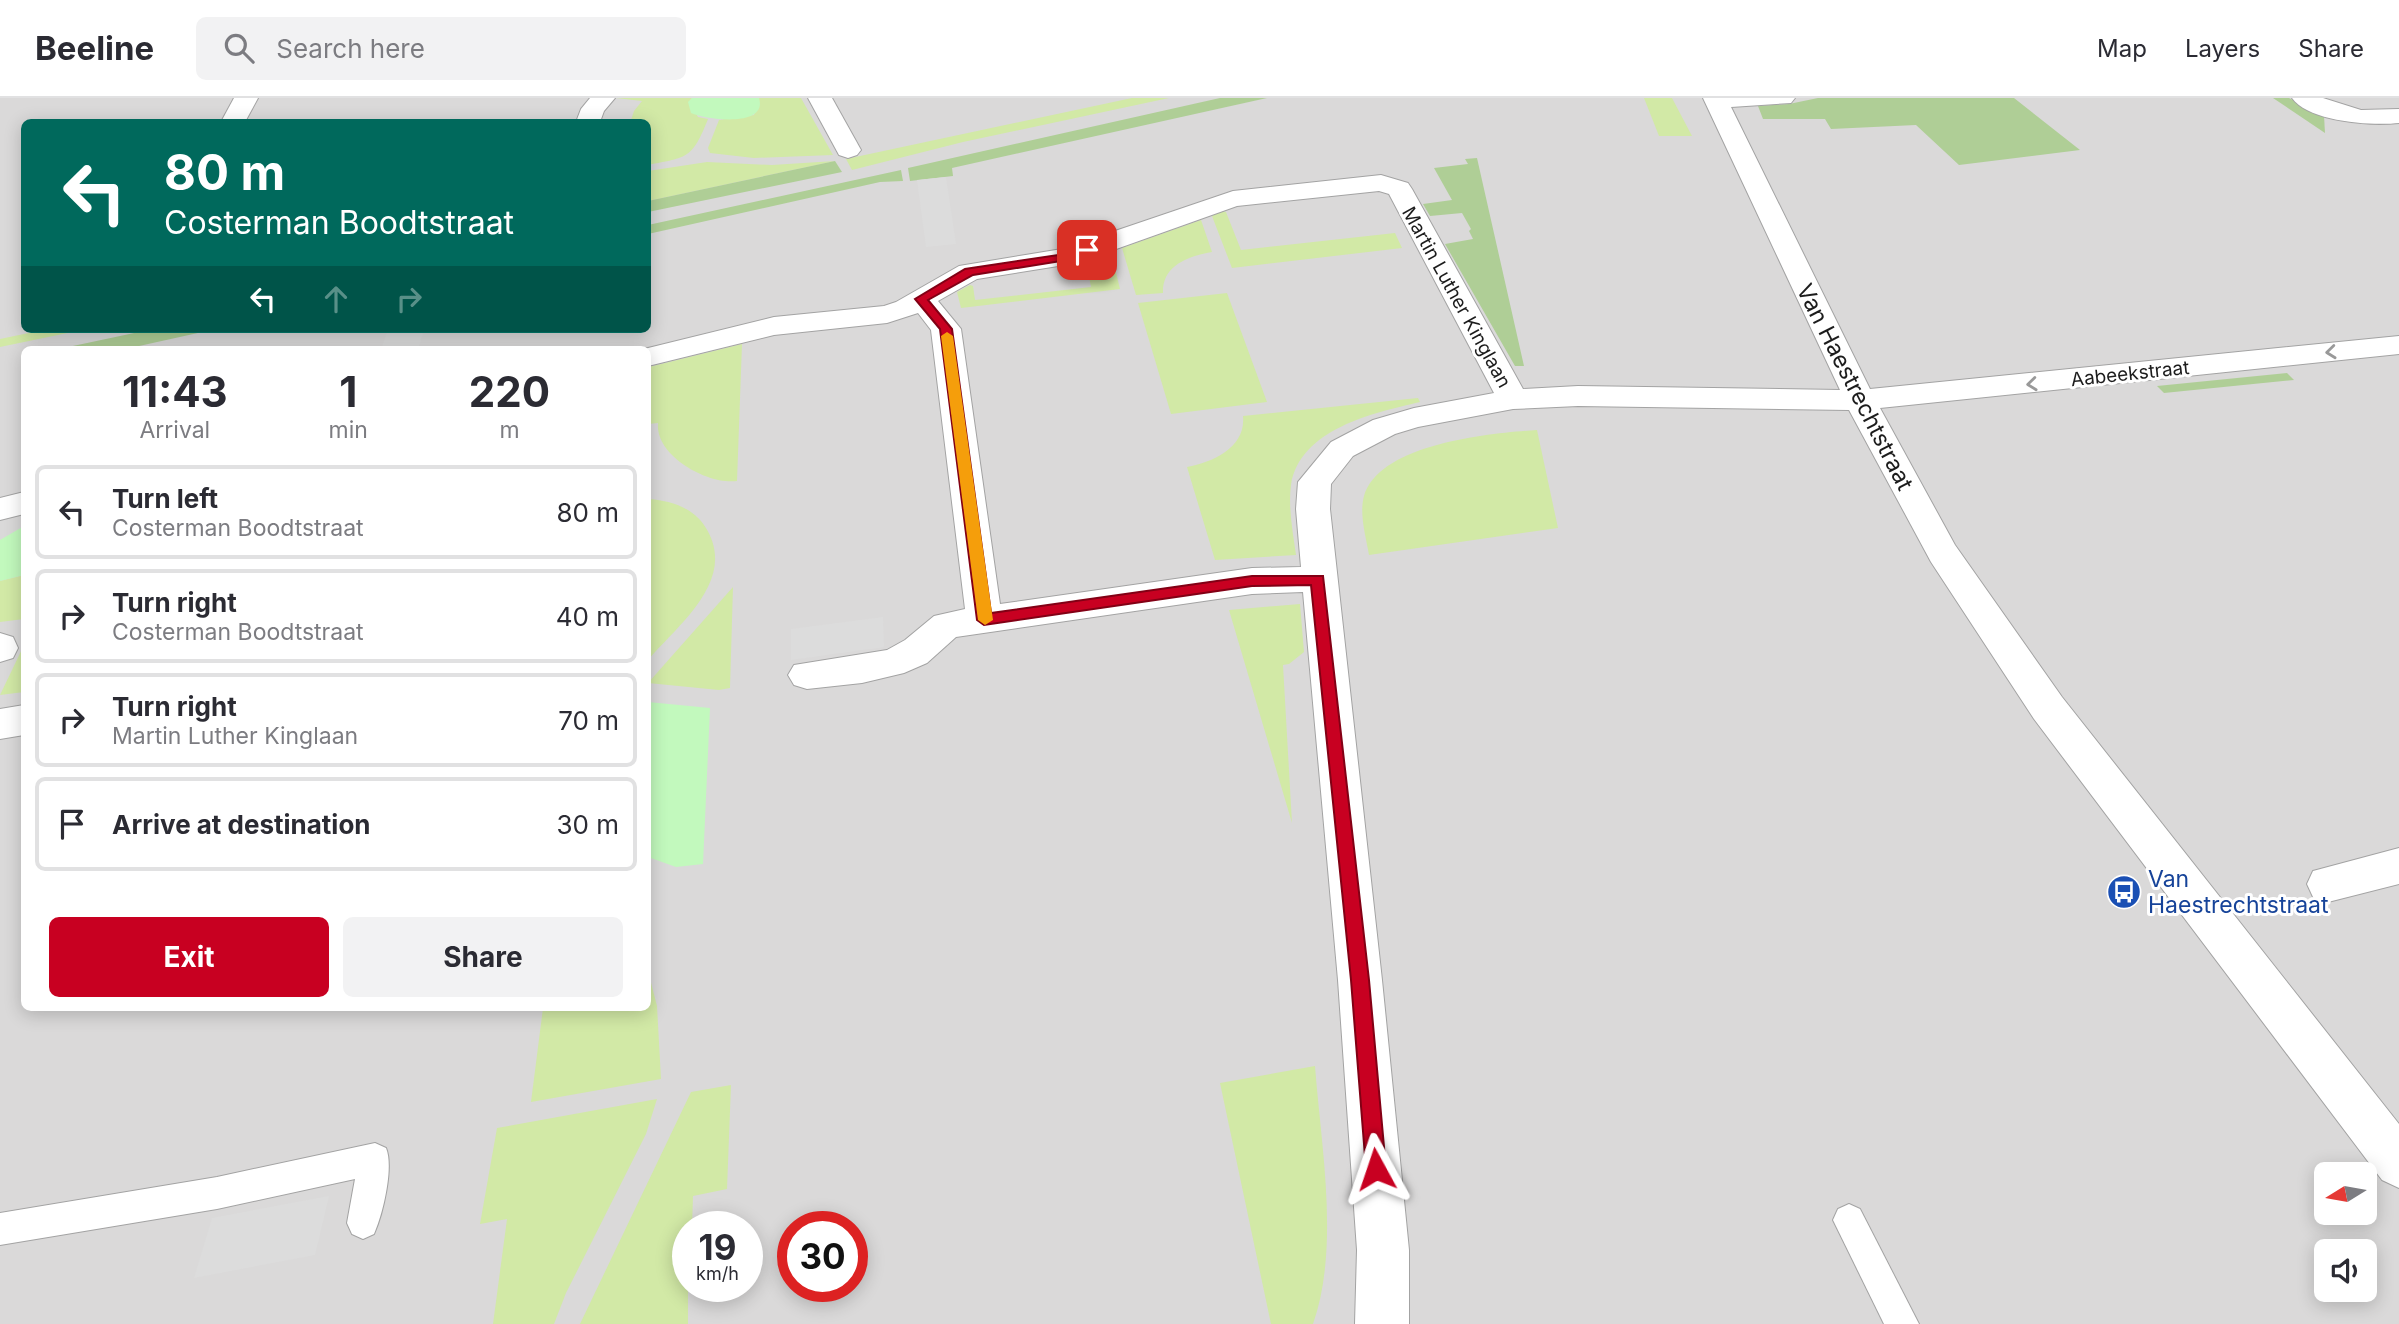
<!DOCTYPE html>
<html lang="en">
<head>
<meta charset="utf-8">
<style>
	:root { --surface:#fff; --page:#f2f2f3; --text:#2b2b33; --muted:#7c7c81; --line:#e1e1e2; --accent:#c80021 }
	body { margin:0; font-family:Inter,sans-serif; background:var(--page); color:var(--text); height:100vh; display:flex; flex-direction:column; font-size:26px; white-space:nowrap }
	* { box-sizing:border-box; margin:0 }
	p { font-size:23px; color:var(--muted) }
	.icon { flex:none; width:38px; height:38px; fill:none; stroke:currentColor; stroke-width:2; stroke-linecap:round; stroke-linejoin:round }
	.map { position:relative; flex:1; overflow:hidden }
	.side { position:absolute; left:21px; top:248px; width:630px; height:665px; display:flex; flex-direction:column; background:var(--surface); border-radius:10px; box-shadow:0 4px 18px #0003 }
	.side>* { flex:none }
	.hud { position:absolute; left:21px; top:21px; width:630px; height:214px; border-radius:10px; box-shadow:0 4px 18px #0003; background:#00695c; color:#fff; overflow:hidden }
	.needle { width:46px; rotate:259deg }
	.buttons { position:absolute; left:2314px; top:1064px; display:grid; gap:14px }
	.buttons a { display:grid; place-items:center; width:63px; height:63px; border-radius:10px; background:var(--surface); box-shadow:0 4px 18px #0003; font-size:35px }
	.speed { position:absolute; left:672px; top:1113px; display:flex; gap:14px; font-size:35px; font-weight:700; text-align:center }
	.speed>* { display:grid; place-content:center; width:91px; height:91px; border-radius:50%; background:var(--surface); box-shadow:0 4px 18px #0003; line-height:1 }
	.speed small { font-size:18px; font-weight:400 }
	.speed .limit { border:10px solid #d22; background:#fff; color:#111 }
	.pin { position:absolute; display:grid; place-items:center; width:60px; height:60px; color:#fff; margin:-30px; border-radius:14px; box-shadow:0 4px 10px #0006 }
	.me { position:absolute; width:77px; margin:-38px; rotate:355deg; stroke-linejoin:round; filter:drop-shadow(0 0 5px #0008) }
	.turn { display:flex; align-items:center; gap:24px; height:147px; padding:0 28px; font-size:32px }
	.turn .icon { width:91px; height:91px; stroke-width:2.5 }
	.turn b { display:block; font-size:49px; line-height:60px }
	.lanes { display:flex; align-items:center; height:66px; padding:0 28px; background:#0003; justify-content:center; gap:35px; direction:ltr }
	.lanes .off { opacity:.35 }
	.eta { display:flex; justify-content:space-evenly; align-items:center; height:119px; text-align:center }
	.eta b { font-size:42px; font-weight:700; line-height:49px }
	.primary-button { display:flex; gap:14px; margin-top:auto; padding:14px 28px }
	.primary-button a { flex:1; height:80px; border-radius:10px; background:var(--accent); color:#fff; font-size:28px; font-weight:700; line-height:80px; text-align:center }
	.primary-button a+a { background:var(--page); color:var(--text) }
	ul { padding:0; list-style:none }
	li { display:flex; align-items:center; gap:21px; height:94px; margin:0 14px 10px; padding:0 14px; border:4px solid var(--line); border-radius:10px }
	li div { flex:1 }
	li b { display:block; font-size:26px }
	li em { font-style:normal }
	header { display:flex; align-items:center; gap:42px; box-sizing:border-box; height:98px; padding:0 35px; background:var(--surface); border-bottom:2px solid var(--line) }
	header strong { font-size:33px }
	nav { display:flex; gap:38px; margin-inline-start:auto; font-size:24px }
	.search { width:490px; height:63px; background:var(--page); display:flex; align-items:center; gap:18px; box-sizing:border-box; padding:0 24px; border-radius:10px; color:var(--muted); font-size:26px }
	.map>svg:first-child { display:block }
	.residential { fill:#dad9d9; fill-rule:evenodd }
	.grass { fill:#d2e9a6 }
	.forest { fill:#afce96 }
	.park { fill:#c2f9bd }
	.parking { fill:#dcdcdc }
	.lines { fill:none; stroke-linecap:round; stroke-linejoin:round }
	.lane-casing { stroke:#a3a3a3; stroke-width:2 }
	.street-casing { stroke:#a3a3a3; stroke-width:2 }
	.lane { fill:#fff; fill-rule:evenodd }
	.street { fill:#fff; fill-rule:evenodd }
	.oneway { stroke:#999 }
	.route { fill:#c80021; stroke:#820015; stroke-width:2 }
	.slow { fill:#f59e0b }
	.labels { text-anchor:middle; stroke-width:6; stroke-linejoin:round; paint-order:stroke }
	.far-street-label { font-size:19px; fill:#1c1c1c; stroke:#fff }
	.street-label { font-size:23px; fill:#1c1c1c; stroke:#fff }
	.transit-label { font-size:23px; fill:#164399; stroke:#fff; text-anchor:start }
</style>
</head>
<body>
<header>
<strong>Beeline</strong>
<div class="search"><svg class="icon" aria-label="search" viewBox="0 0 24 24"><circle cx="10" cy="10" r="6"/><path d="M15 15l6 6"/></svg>Search here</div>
<nav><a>Map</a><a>Layers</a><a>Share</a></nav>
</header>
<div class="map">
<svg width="2399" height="1226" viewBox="0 0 2399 1226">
	<rect width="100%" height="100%" fill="#eee8e2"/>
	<!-- residential -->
	<path class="residential" d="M0,0H2399V1226H0ZM24,24H648V231H24ZM24,252H648V910H24ZM2326,1076H2364V1115H2326ZM688,1129H747V1188H688ZM793,1129H852V1188H793ZM2326,1153H2364V1192H2326Z"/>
	<!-- grass -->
	<g class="grass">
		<path d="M616,0H692L689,4L698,19L708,21C692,61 688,59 648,67V24H602L631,22L634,13L642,3Z"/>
		<polygon points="759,0 801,0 833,57 754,60 710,55 708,50 719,22 754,17"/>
		<polygon points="1132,0 1169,0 963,44 852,72 846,61"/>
		<polygon points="1644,0 1672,0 1692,38 1659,38"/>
		<polygon points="835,63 648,103 648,73 707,64 772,67"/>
		<polygon points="1222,113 1226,114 1241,152 1395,135 1402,150 1232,170 1212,118"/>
		<path d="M1201,122L1212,154C1189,158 1162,167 1163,195L1136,197L1122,150Z"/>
		<polygon points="1111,154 1120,191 961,210 957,194 970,187 973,188 975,202 1091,189 1086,163"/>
		<polygon points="1227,195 1267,304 1171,316 1138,205"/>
		<polygon points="48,231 87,231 0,249 0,241"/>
		<path d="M742,246L737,383C708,387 655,358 658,325L648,326L649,269Z"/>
		<path d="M1418,300L1420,304C1373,315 1300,331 1291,387C1288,410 1293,435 1296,457L1215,462L1187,369C1214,364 1246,349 1243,318Z"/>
		<path d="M1537,332L1558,430L1369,457C1366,439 1359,416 1364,398C1380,345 1492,335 1537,332Z"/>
		<path d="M648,401C668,402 692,409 704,427C740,480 680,525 648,562Z"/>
		<polygon points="24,477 24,521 0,524 0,483"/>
		<polygon points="733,489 730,590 719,592 648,585"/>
		<polygon points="1300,506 1304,554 1289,566 1283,567 1292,725 1229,512"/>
		<polygon points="24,547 24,594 0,597"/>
		<polygon points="648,873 657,908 661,981 531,1004 543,910 648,910"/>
		<path d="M1315,968C1321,1049 1340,1149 1313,1226H1271L1220,985Z"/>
		<polygon points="731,987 727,1091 693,1098 692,1129 688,1129 688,1226 580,1226 691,994"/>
		<polygon points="657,1001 646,1036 566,1195 554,1226 493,1226 507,1121 480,1126 497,1030"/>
	</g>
	<!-- forest -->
	<g class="forest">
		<polygon points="1220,0 1267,0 952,70 953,78 910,83 908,70"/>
		<polygon points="1818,0 2014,0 2080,52 1959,67 1916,27 1831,31 1825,21 1763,21 1758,8 1789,6"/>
		<polygon points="2273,0 2289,0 2324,18 2325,35"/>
		<polygon points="1477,60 1524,268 1515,268 1445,146 1473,141 1469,133 1471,131 1462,115 1430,118 1423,106 1452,102 1434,70 1468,66 1465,61"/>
		<polygon points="835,63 842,74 648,114 648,103"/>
		<polygon points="901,72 903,83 880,84 648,136 648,127"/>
		<polygon points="153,231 216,231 121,252 54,252"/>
		<polygon points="2287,275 2294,282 2164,295 2157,288"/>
	</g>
	<!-- park -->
	<g class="park">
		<path d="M692,0H759C768,30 707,22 691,15L688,4Z"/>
		<polygon points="24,428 24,477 0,483 0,442"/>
		<polygon points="648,604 710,610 703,766 676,769 648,759"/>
	</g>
	<!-- parking -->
	<g class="parking">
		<polygon points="946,79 956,146 926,149 917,82"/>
		<polygon points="388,231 424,231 418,252 381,252"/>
		<polygon points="883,519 884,549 791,562 791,531"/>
		<polygon points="329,1098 315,1157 194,1180 212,1120"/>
	</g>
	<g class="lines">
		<!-- lane casing -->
		<g class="lane-casing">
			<g id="lane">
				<path d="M375,1045L386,1050C394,1069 383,1116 374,1136L363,1141L352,1136L347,1125L355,1081L217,1111L0,1147V1115L217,1079Z"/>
				<polygon points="1849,1106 1860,1111 1919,1226 1884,1226 1833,1122 1838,1111"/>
			</g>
		</g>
		<!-- street casing -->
		<g class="street-casing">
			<g id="street">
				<polygon points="234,0 258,0 245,24 221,24"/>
				<polygon points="590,0 615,0 604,13 600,24 576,24 581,11"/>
				<polygon points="808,0 832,0 861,52 857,57 848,60 839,57"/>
				<path d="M1703,0H1795L1791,5L1731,9L1870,291L2399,238V256L1880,310L1955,447L2062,599L2399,1026V1090L2382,1082L2034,621L1931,464L1849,312L1578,308L1513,311L1418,329L1395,336L1353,358L1331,386L1330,411L1382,882L1409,1152V1226H1355L1357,1152L1338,882L1303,494L1252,496L956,539L927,565L904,575L862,585L807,591L794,587L788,577L794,567L887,552L905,542L934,518L965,511L931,232L918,215L887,225L774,237L648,268V252H640L774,219L884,208L896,204L959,168L1062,151L1233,93L1381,77L1408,85L1412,91L1523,291L1578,288L1840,292ZM1379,93L1389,96L1494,295L1414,310L1373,322L1331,344L1298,384L1296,411L1301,469L1252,470L1000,506L961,231L938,203L977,181L1077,165L1237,108Z"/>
				<path d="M2292,0H2323L2361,12L2399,11V25C2372,28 2309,24 2292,0Z"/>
				<polygon points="24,394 24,416 0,422 0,400"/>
				<polygon points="0,535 13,539 18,550 13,560 0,564"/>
				<polygon points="24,607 24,637 0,641 0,611"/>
				<polygon points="2399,750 2399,786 2328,804 2313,799 2307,786 2313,773"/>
			</g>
		</g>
		<!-- lane -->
		<use href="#lane" class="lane"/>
		<!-- street -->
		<use href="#street" class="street"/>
	</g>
	<!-- one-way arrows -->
	<defs><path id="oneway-chevron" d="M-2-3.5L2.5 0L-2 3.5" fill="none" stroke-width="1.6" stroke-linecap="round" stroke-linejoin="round" transform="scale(1.75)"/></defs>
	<g class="oneway">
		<use href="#oneway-chevron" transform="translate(2331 254) rotate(174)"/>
		<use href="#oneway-chevron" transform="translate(2032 286) rotate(174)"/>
	</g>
	<!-- route -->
	<polygon class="route" points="1087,148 1092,152 1091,154 1067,162 973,177 928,202 952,231 991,515 1252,478 1323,478 1369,882 1386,1071 1383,1078 1376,1081 1369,1078 1366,1071 1351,882 1311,487 1252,488 984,527 977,522 940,231 915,201 965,171 1065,156"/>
	<!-- slow -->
	<polygon class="slow" points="947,234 953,238 993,522 985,527 978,522 941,238"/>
	<!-- icons -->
	<defs>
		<g id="bus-disc" transform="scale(1.75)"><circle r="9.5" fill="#1a4fb4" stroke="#fff"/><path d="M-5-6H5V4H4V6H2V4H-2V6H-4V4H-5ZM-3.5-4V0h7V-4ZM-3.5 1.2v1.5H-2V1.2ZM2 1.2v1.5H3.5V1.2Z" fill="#fff"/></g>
	</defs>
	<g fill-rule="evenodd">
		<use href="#bus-disc" x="2124" y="794"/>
	</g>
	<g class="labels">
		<!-- far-street labels -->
		<g class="far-street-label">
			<text transform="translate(1457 199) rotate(61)" y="7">Martin Luther Kinglaan</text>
			<text transform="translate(2130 275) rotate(-6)" y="7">Aabeekstraat</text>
		</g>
		<!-- street labels -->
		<g class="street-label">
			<text transform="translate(1855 289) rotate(63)" y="8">Van Haestrechtstraat</text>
		</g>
		<!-- transit labels -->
		<g class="transit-label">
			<text x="2148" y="789">Van<tspan x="2148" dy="26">Haestrechtstraat</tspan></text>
		</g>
	</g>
</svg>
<div class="buttons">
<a><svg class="needle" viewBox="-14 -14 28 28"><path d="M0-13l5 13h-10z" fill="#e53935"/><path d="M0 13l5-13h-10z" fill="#7c7c81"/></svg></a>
<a><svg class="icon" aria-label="sound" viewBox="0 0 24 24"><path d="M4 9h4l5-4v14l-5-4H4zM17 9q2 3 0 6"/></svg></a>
</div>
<div class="speed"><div>19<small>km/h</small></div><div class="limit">30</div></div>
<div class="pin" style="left:1087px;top:152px;background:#d93025"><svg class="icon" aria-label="arrive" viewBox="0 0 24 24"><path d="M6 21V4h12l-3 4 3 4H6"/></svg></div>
<svg class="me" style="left:1376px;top:1071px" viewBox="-20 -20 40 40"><path d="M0-17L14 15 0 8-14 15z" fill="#c80021" stroke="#fff" stroke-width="4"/></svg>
<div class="hud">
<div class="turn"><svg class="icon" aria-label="left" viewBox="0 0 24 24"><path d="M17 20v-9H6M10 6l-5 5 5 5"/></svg><div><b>80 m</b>Costerman Boodtstraat</div></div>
<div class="lanes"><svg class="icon" aria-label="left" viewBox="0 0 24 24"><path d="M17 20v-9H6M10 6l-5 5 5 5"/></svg><svg class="icon off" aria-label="ahead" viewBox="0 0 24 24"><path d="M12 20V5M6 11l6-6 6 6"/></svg><svg class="icon off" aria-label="right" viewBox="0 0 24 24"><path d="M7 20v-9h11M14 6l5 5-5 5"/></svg></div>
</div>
<section class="side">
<div class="eta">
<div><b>11:43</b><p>Arrival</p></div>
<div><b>1</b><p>min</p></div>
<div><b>220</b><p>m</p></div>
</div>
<ul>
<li><svg class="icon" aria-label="left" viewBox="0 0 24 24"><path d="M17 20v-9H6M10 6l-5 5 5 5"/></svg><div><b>Turn left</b><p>Costerman Boodtstraat</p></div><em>80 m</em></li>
<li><svg class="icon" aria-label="right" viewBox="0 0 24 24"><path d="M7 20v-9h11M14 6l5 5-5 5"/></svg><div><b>Turn right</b><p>Costerman Boodtstraat</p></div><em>40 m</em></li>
<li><svg class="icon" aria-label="right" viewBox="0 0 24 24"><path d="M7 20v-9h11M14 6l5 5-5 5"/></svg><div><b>Turn right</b><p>Martin Luther Kinglaan</p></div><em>70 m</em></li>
<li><svg class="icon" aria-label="arrive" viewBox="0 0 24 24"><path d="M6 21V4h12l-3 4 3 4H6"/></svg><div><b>Arrive at destination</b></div><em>30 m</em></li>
</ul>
<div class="primary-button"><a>Exit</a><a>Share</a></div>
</section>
</div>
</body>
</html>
